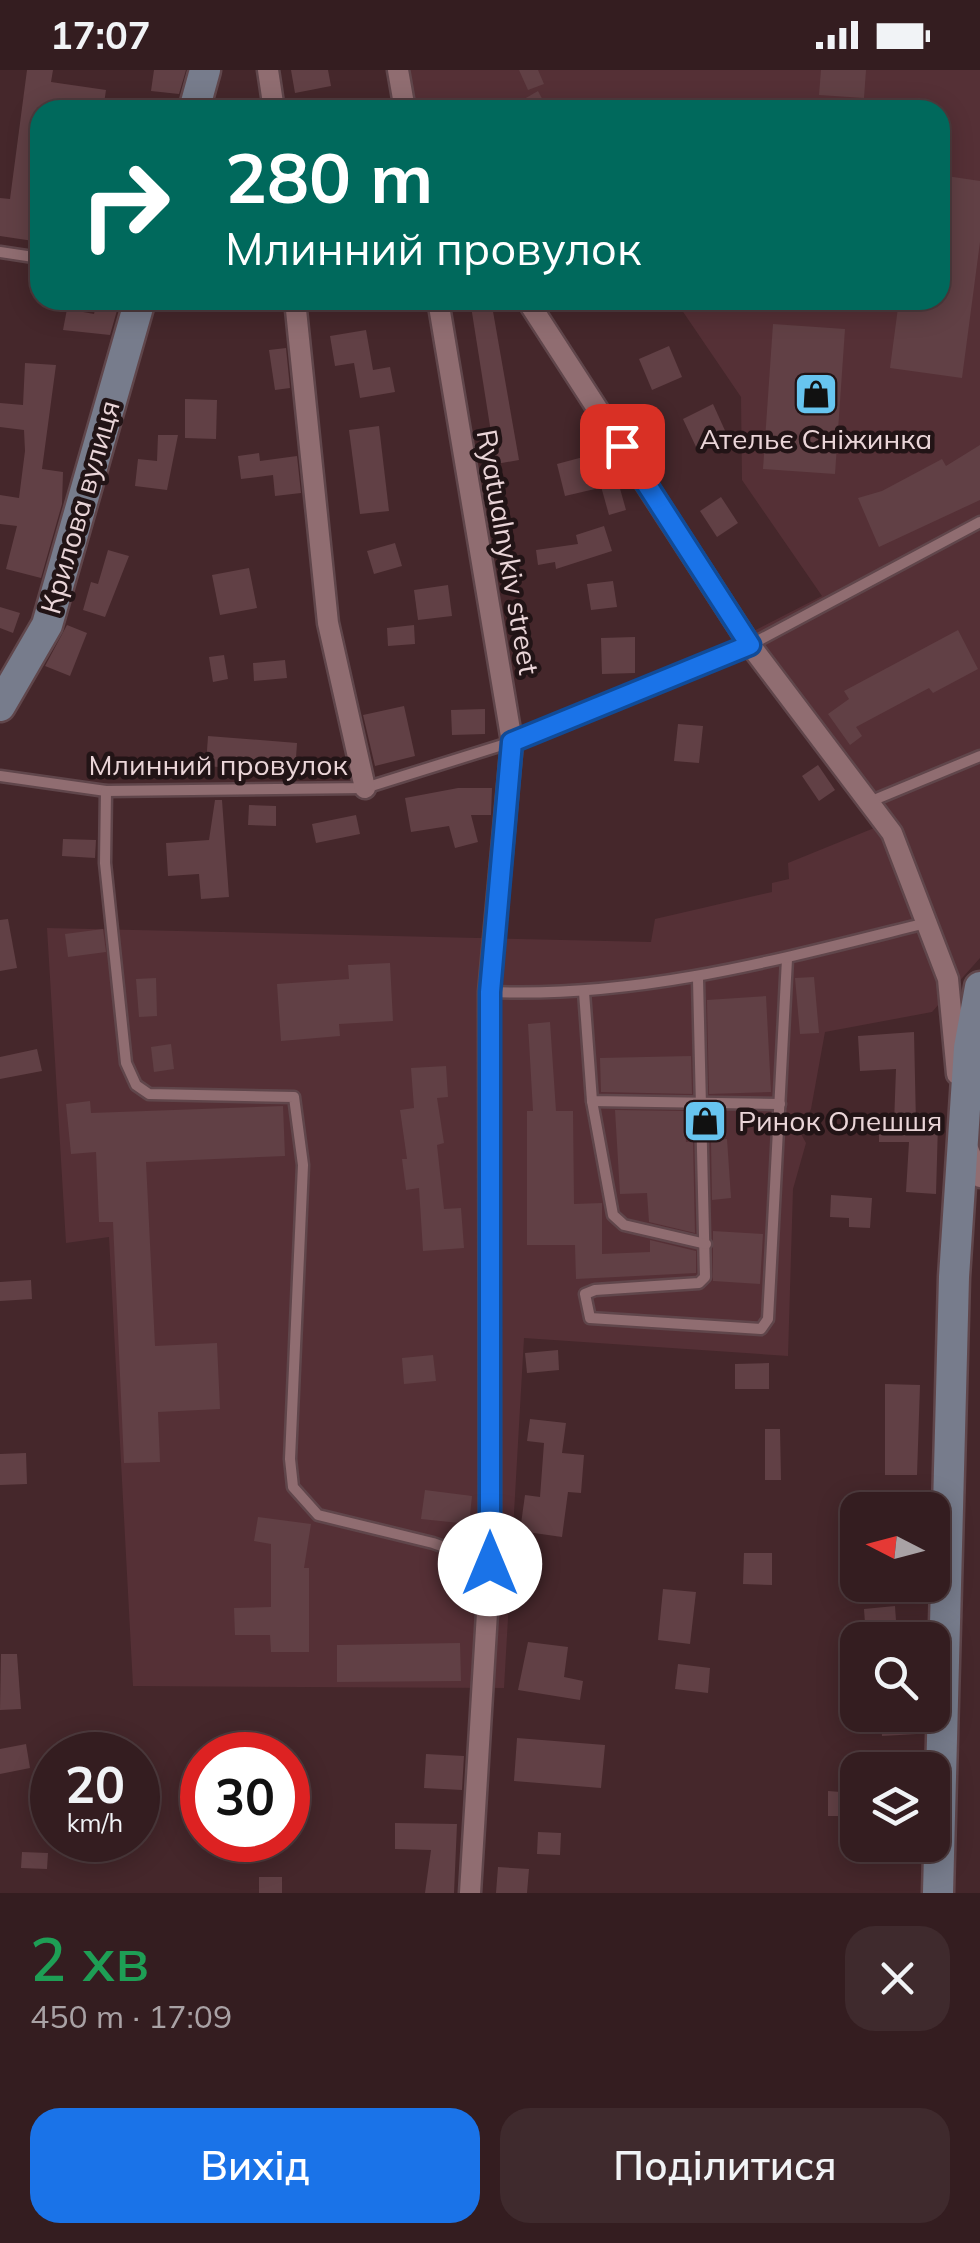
<!DOCTYPE html>
<html lang="uk">
<head>
<meta charset="utf-8">
<style>
	:root { --surface:#341d20; --page:#3f2a2d; --text:#f1f3f6; --muted:#a9a2a5; --line:#4e3b3e; --accent:#1a73e8 }
	body { margin:0; font-family:Mulish,sans-serif; background:var(--page); color:var(--text); height:100vh; display:flex; flex-direction:column; font-size:38px; white-space:nowrap }
	* { box-sizing:border-box; margin:0 }
	p { font-size:32px; color:var(--muted) }
	.icon { flex:none; width:55px; height:55px; fill:none; stroke:currentColor; stroke-width:2; stroke-linecap:round; stroke-linejoin:round }
	.map { position:relative; height:1823px; overflow:hidden }
	.sheet { display:flex; flex-direction:column; background:var(--surface); flex:1 }
	.sheet>* { flex:none }
	.hud { position:absolute; left:30px; top:30px; width:920px; height:210px; border-radius:30px; box-shadow:0 5px 25px #0003,0 0 0 2px var(--line); background:#00695c; color:#fff; overflow:hidden }
	.needle { width:65px; rotate:276deg }
	.controls { position:absolute; left:840px; top:1422px; display:grid; gap:20px }
	.controls a { display:grid; place-items:center; width:110px; height:110px; border-radius:20px; background:var(--surface); box-shadow:0 5px 25px #0003,0 0 0 2px var(--line); font-size:50px }
	.speed { position:absolute; left:30px; top:1662px; display:flex; gap:20px; font-size:50px; font-weight:700; text-align:center }
	.speed>* { display:grid; place-content:center; width:130px; height:130px; border-radius:50%; background:var(--surface); box-shadow:0 5px 25px #0003,0 0 0 2px var(--line); line-height:1 }
	.speed small { font-size:25px; font-weight:400 }
	.speed .limit { border:15px solid #d22; background:#fff; color:#111 }
	.pin { position:absolute; display:grid; place-items:center; width:85px; height:85px; color:#fff; margin:-42px; border-radius:20px; box-shadow:0 5px 15px #0006 }
	.me { position:absolute; width:110px; margin:-55px; rotate:0deg; stroke-linejoin:round; filter:drop-shadow(0 0 8px #0008) }
	.turn { display:flex; align-items:center; gap:35px; height:210px; padding:0 30px; font-size:45px }
	.turn .icon { width:130px; height:130px; stroke-width:2.5 }
	.turn b { display:block; font-size:70px; line-height:85px }
	.round { display:grid; place-items:center; flex:none; width:105px; height:105px; border-radius:30px; background:var(--page) }
	.overview { display:flex; align-items:center; justify-content:space-between; height:170px; padding:0 30px }
	h1 { font-size:60px; font-weight:600; line-height:75px; color:#1e9e55 }
	.primary-button { display:flex; gap:20px; margin-top:auto; padding:20px 30px }
	.primary-button a { flex:1; height:115px; border-radius:30px; background:var(--accent); color:#fff; font-size:40px; font-weight:600; line-height:115px; text-align:center }
	.primary-button a+a { background:var(--page); color:var(--text) }
	.status { display:flex; justify-content:space-between; align-items:center; height:70px; padding:0 50px; background:var(--surface); direction:ltr }
	.status svg { height:28px; fill:currentColor }
	.map>svg:first-child { display:block }
	.built { fill:#553036 }
	.building { fill:#614045 }
	.lines { fill:none; stroke-linecap:round; stroke-linejoin:round }
	.lane-casing { stroke:#60464b; stroke-width:15 }
	.street-casing { stroke:#60464b; stroke-width:25 }
	.secondary-casing { stroke:#60464b; stroke-width:35 }
	.lane { stroke:#906d71; stroke-width:10 }
	.street { stroke:#906d71; stroke-width:20 }
	.secondary { stroke:#777c8c; stroke-width:30 }
	.route-casing { stroke:#114b97; stroke-width:25 }
	.route { stroke:#1a73e8; stroke-width:18 }
	.labels { text-anchor:middle; stroke-width:9; stroke-linejoin:round; paint-order:stroke }
	.poi-label { font-size:28px; fill:#ead5d8; stroke:#221416 }
	.street-label { font-size:28px; fill:#ead5d8; stroke:#221416 }
</style>
</head>
<body>
<div class="status"><b>17:07</b><svg viewBox="0 0 49 12"><path d="M0 12V9h3v3zM5 12V6h3v6zM10 12V3h3v9zM15 12V0h3v12zM26 1h20v11H26zM47 4h2v5h-2z"/></svg></div>
<div class="map">
<svg width="980" height="1823" viewBox="0 0 980 1823">
	<rect width="100%" height="100%" fill="#45272b"/>
	<!-- built -->
	<polygon class="built" points="387,0 980,0 980,888 932,942 825,962 811,1039 800,1062 806,1073 793,1119 788,1286 524,1268 504,1618 133,1616 109,1167 66,1173 47,858 651,872 655,849 772,822 772,813 789,809 788,793 884,754 738,569 822,526 742,410 741,327 675,230 940,230 940,40 394,40"/>
	<!-- building -->
	<g class="building">
		<polygon points="27,0 53,0 51,12 106,20 103,40 40,40 40,172 0,166 0,128 10,129"/>
		<polygon points="154,0 186,0 179,24 151,21"/>
		<polygon points="291,0 328,0 331,16 295,23"/>
		<polygon points="519,0 538,0 544,14 528,20"/>
		<polygon points="821,0 866,0 864,28 819,25"/>
		<polygon points="538,21 548,40 505,40"/>
		<polygon points="940,105 980,111 980,172 962,308 890,298 899,230 940,230"/>
		<polygon points="97,230 120,230 110,265 63,260 67,239 94,244"/>
		<polygon points="470,230 491,230 519,390 496,394"/>
		<polygon points="773,254 845,259 835,404 763,399"/>
		<polygon points="366,260 373,300 390,297 395,322 360,328 354,293 335,296 330,266"/>
		<polygon points="669,276 682,307 652,320 639,289"/>
		<polygon points="286,278 290,318 275,320 269,280"/>
		<polygon points="25,293 56,295 42,399 63,402 62,434 41,508 6,499 17,456 0,454 0,425 19,428 25,381 24,360 0,357 0,333 23,335"/>
		<polygon points="185,329 217,330 216,369 185,368"/>
		<polygon points="713,334 727,365 697,379 683,349"/>
		<polygon points="379,356 389,441 360,444 349,360"/>
		<polygon points="158,365 178,365 167,420 135,416 138,389 157,391"/>
		<polygon points="980,375 980,430 879,477 858,428 882,421 942,389 946,396"/>
		<polygon points="259,383 260,391 297,386 301,423 275,426 273,405 241,409 238,386"/>
		<polygon points="587,386 595,419 565,426 557,394"/>
		<polygon points="617,408 626,440 609,445 600,413"/>
		<polygon points="721,427 738,453 717,467 700,441"/>
		<polygon points="604,456 612,481 556,499 555,492 538,495 536,480 578,474 576,465"/>
		<polygon points="395,473 402,496 374,504 367,481"/>
		<polygon points="108,480 129,486 105,547 83,540 91,512 98,514"/>
		<polygon points="249,498 257,538 220,545 212,505"/>
		<polygon points="613,511 617,537 591,540 587,514"/>
		<polygon points="448,515 452,546 418,550 414,520"/>
		<polygon points="0,537 20,543 13,563 0,558"/>
		<polygon points="67,555 87,563 70,606 45,596"/>
		<polygon points="414,555 415,574 388,576 387,558"/>
		<polygon points="958,560 978,599 933,623 929,618 856,657 862,666 850,675 828,644 849,629 844,621"/>
		<polygon points="635,567 635,603 602,604 601,568"/>
		<polygon points="224,585 228,609 213,612 209,587"/>
		<polygon points="285,590 287,608 254,611 253,593"/>
		<polygon points="404,636 415,686 375,696 363,645"/>
		<polygon points="485,639 485,664 452,665 451,640"/>
		<polygon points="678,654 703,656 699,693 674,691"/>
		<polygon points="208,666 297,673 295,703 206,696"/>
		<polygon points="818,695 835,720 819,731 802,706"/>
		<polygon points="458,718 492,718 491,745 471,745 478,772 455,778 449,756 411,762 405,728"/>
		<polygon points="215,730 222,730 229,827 201,829 199,804 168,806 166,773 209,770"/>
		<polygon points="249,735 276,736 276,756 248,755"/>
		<polygon points="356,745 360,764 316,773 312,754"/>
		<polygon points="63,769 96,770 95,788 62,786"/>
		<polygon points="8,849 17,898 0,901 0,850"/>
		<polygon points="103,859 106,882 68,887 65,864"/>
		<polygon points="390,893 393,951 339,954 340,966 281,971 277,914 349,909 348,895"/>
		<polygon points="814,907 819,963 800,964 795,908"/>
		<polygon points="156,908 157,946 139,947 136,909"/>
		<polygon points="766,926 771,1022 709,1024 707,930"/>
		<polygon points="550,952 556,1041 573,1041 574,1134 602,1133 602,1184 650,1182 650,1170 696,1181 696,1203 576,1209 575,1175 527,1175 527,1041 533,1041 528,954"/>
		<polygon points="914,962 916,1054 938,1054 936,1124 906,1122 909,1072 879,1072 879,1054 894,1054 896,999 860,1001 858,966"/>
		<polygon points="171,974 174,999 154,1002 151,977"/>
		<polygon points="37,979 42,1001 0,1009 0,987"/>
		<polygon points="691,986 692,1024 601,1022 600,988"/>
		<polygon points="446,996 448,1027 437,1028 444,1073 437,1075 444,1139 461,1138 464,1178 423,1181 419,1118 406,1120 402,1089 407,1089 400,1040 414,1038 411,998"/>
		<polygon points="90,1031 91,1043 283,1036 285,1086 146,1092 155,1276 217,1273 220,1339 158,1342 160,1392 124,1393 113,1152 99,1152 96,1082 71,1084 66,1034"/>
		<polygon points="615,1040 684,1041 686,1072 693,1071 695,1163 649,1152 647,1123 620,1124"/>
		<polygon points="727,1069 731,1128 712,1130 711,1070"/>
		<polygon points="831,1125 872,1128 870,1158 849,1157 849,1148 830,1147"/>
		<polygon points="713,1161 763,1164 760,1214 713,1211"/>
		<polygon points="31,1210 32,1229 0,1231 0,1212"/>
		<polygon points="558,1280 559,1300 527,1303 525,1283"/>
		<polygon points="433,1285 436,1311 404,1314 402,1288"/>
		<polygon points="769,1293 769,1319 735,1319 735,1294"/>
		<polygon points="885,1314 920,1315 917,1405 885,1405"/>
		<polygon points="530,1349 566,1353 562,1383 584,1385 581,1423 568,1422 562,1467 520,1461 525,1425 540,1427 544,1373 527,1371"/>
		<polygon points="765,1359 780,1359 781,1410 765,1410"/>
		<polygon points="26,1383 27,1414 0,1415 0,1384"/>
		<polygon points="425,1420 472,1426 469,1454 421,1449"/>
		<polygon points="258,1447 311,1454 304,1498 309,1498 309,1582 271,1582 270,1565 235,1565 234,1538 271,1537 271,1474 254,1471"/>
		<polygon points="744,1483 772,1483 772,1515 743,1514"/>
		<polygon points="663,1519 696,1522 690,1574 658,1570"/>
		<polygon points="895,1536 897,1566 866,1568 864,1539"/>
		<polygon points="528,1572 568,1577 564,1607 583,1611 580,1630 518,1620"/>
		<polygon points="460,1573 461,1611 337,1612 337,1575"/>
		<polygon points="1,1584 17,1584 21,1639 0,1640"/>
		<polygon points="678,1594 710,1598 708,1623 675,1619"/>
		<polygon points="881,1645 916,1645 917,1664 882,1666"/>
		<polygon points="517,1668 605,1675 601,1718 514,1711"/>
		<polygon points="26,1674 30,1698 0,1704 0,1679"/>
		<polygon points="426,1684 464,1686 462,1720 424,1718"/>
		<polygon points="841,1711 858,1712 858,1763 839,1762 839,1746 828,1746 828,1721 841,1722"/>
		<polygon points="395,1753 457,1754 454,1823 425,1823 431,1780 395,1779"/>
		<polygon points="538,1762 561,1763 560,1785 537,1784"/>
		<polygon points="881,1775 906,1775 907,1793 882,1794"/>
		<polygon points="22,1782 48,1783 47,1799 21,1798"/>
		<polygon points="498,1797 529,1799 527,1823 496,1823"/>
		<rect x="259" y="1807" width="23" height="16"/>
	</g>
	<g class="lines">
		<!-- lane casing -->
		<g class="lane-casing">
			<g id="lane">
				<polyline points="0,182 40,188"/>
				<polyline points="0,706 106,721 365,718 512,672 750,575 980,452"/>
				<polyline points="106,721 105,793 126,993 136,1015 149,1024 294,1027 303,1095 290,1389 293,1417 318,1445 433,1473 489,1493"/>
				<polyline points="869,732 980,686"/>
				<polyline points="698,909 705,1207 699,1213 595,1220 585,1224 590,1248 761,1259 768,1249 787,889"/>
				<path d="M490,922C641,928 781,889 926,853"/>
				<polyline points="584,922 592,1031 780,1034"/>
				<polyline points="592,1031 613,1145 624,1155 706,1174"/>
			</g>
		</g>
		<!-- street casing -->
		<g class="street-casing">
			<g id="street">
				<polyline points="268,0 274,40"/>
				<polyline points="398,0 405,40"/>
				<polyline points="295,230 328,553 365,718"/>
				<polyline points="438,230 512,672 489,922 490,1493 470,1823"/>
				<polyline points="527,230 750,575 892,763 948,909 957,1004"/>
				<polyline points="965,1072 980,1107"/>
			</g>
		</g>
		<!-- secondary casing -->
		<g class="secondary-casing">
			<g id="secondary">
				<polyline points="194,40 205,0"/>
				<polyline points="0,636 47,555 140,230"/>
				<polyline points="938,1823 954,1207 969,978 980,917"/>
			</g>
		</g>
		<!-- lane -->
		<use href="#lane" class="lane"/>
		<!-- street -->
		<use href="#street" class="street"/>
		<!-- secondary -->
		<use href="#secondary" class="secondary"/>
	</g>
	<g class="lines">
		<!-- route casing -->
		<g class="route-casing">
			<polyline id="route" points="490,1494 490,922 512,672 750,575 622,376"/>
		</g>
		<!-- route -->
		<use href="#route" class="route"/>
	</g>
	<!-- icons -->
	<defs>
		<g id="shop-square" transform="scale(2.25)"><rect x="-9" y="-9" width="18" height="18" rx="4" fill="#67c4ef" stroke="#221416"/><path d="M-5-2.5h2.3a2.7 3.5 0 0 1 5.4 0H5L5.5 6h-11ZM-1.5-2.5h3a1.5 2.3 0 0 0-3 0Z" fill="#111"/></g>
	</defs>
	<g fill-rule="evenodd">
		<use href="#shop-square" x="816" y="324"/>
		<use href="#shop-square" x="705" y="1051"/>
	</g>
	<g class="labels">
		<!-- poi labels -->
		<g class="poi-label">
			<text x="816" y="379">Ательє Сніжинка</text>
			<text x="738" y="1061" text-anchor="start">Ринок Олешшя</text>
		</g>
		<!-- street labels -->
		<g class="street-label">
			<text transform="translate(80 437) rotate(-74)" y="10">Крилова вулиця</text>
			<text transform="translate(508 482) rotate(80)" y="10">Ryatualnykiv street</text>
			<text x="218" y="705">Млинний провулок</text>
		</g>
	</g>
</svg>
<div class="controls">
<a><svg class="needle" viewBox="-14 -14 28 28"><path d="M0-13l5 13h-10z" fill="#e53935"/><path d="M0 13l5-13h-10z" fill="#a9a2a5"/></svg></a>
<a><svg class="icon" aria-label="search" viewBox="0 0 24 24"><circle cx="10" cy="10" r="6"/><path d="M15 15l6 6"/></svg></a>
<a><svg class="icon" aria-label="layers" viewBox="0 0 24 24"><path d="M12 4l9 5-9 5-9-5zM3 14l9 5 9-5"/></svg></a>
</div>
<div class="speed"><div>20<small>km/h</small></div><div class="limit">30</div></div>
<div class="pin" style="left:622px;top:376px;background:#d93025"><svg class="icon" aria-label="arrive" viewBox="0 0 24 24"><path d="M6 21V4h12l-3 4 3 4H6"/></svg></div>
<svg class="me" style="left:490px;top:1494px" viewBox="-20 -20 40 40"><circle r="19" fill="#fff"/><path d="M0-13L10 11 0 6-10 11z" fill="#1a73e8"/></svg>
<div class="hud">
<div class="turn"><svg class="icon" aria-label="right" viewBox="0 0 24 24"><path d="M7 20v-9h11M14 6l5 5-5 5"/></svg><div><b>280 m</b>Млинний провулок</div></div>
</div>
</div>
<section class="sheet">
<div class="overview"><div><h1>2 хв</h1><p>450 m · 17:09</p></div><a class="round"><svg class="icon" aria-label="close" viewBox="0 0 24 24"><path d="M6 6l12 12M18 6L6 18"/></svg></a></div>
<div class="primary-button"><a>Вихід</a><a>Поділитися</a></div>
</section>
</body>
</html>
